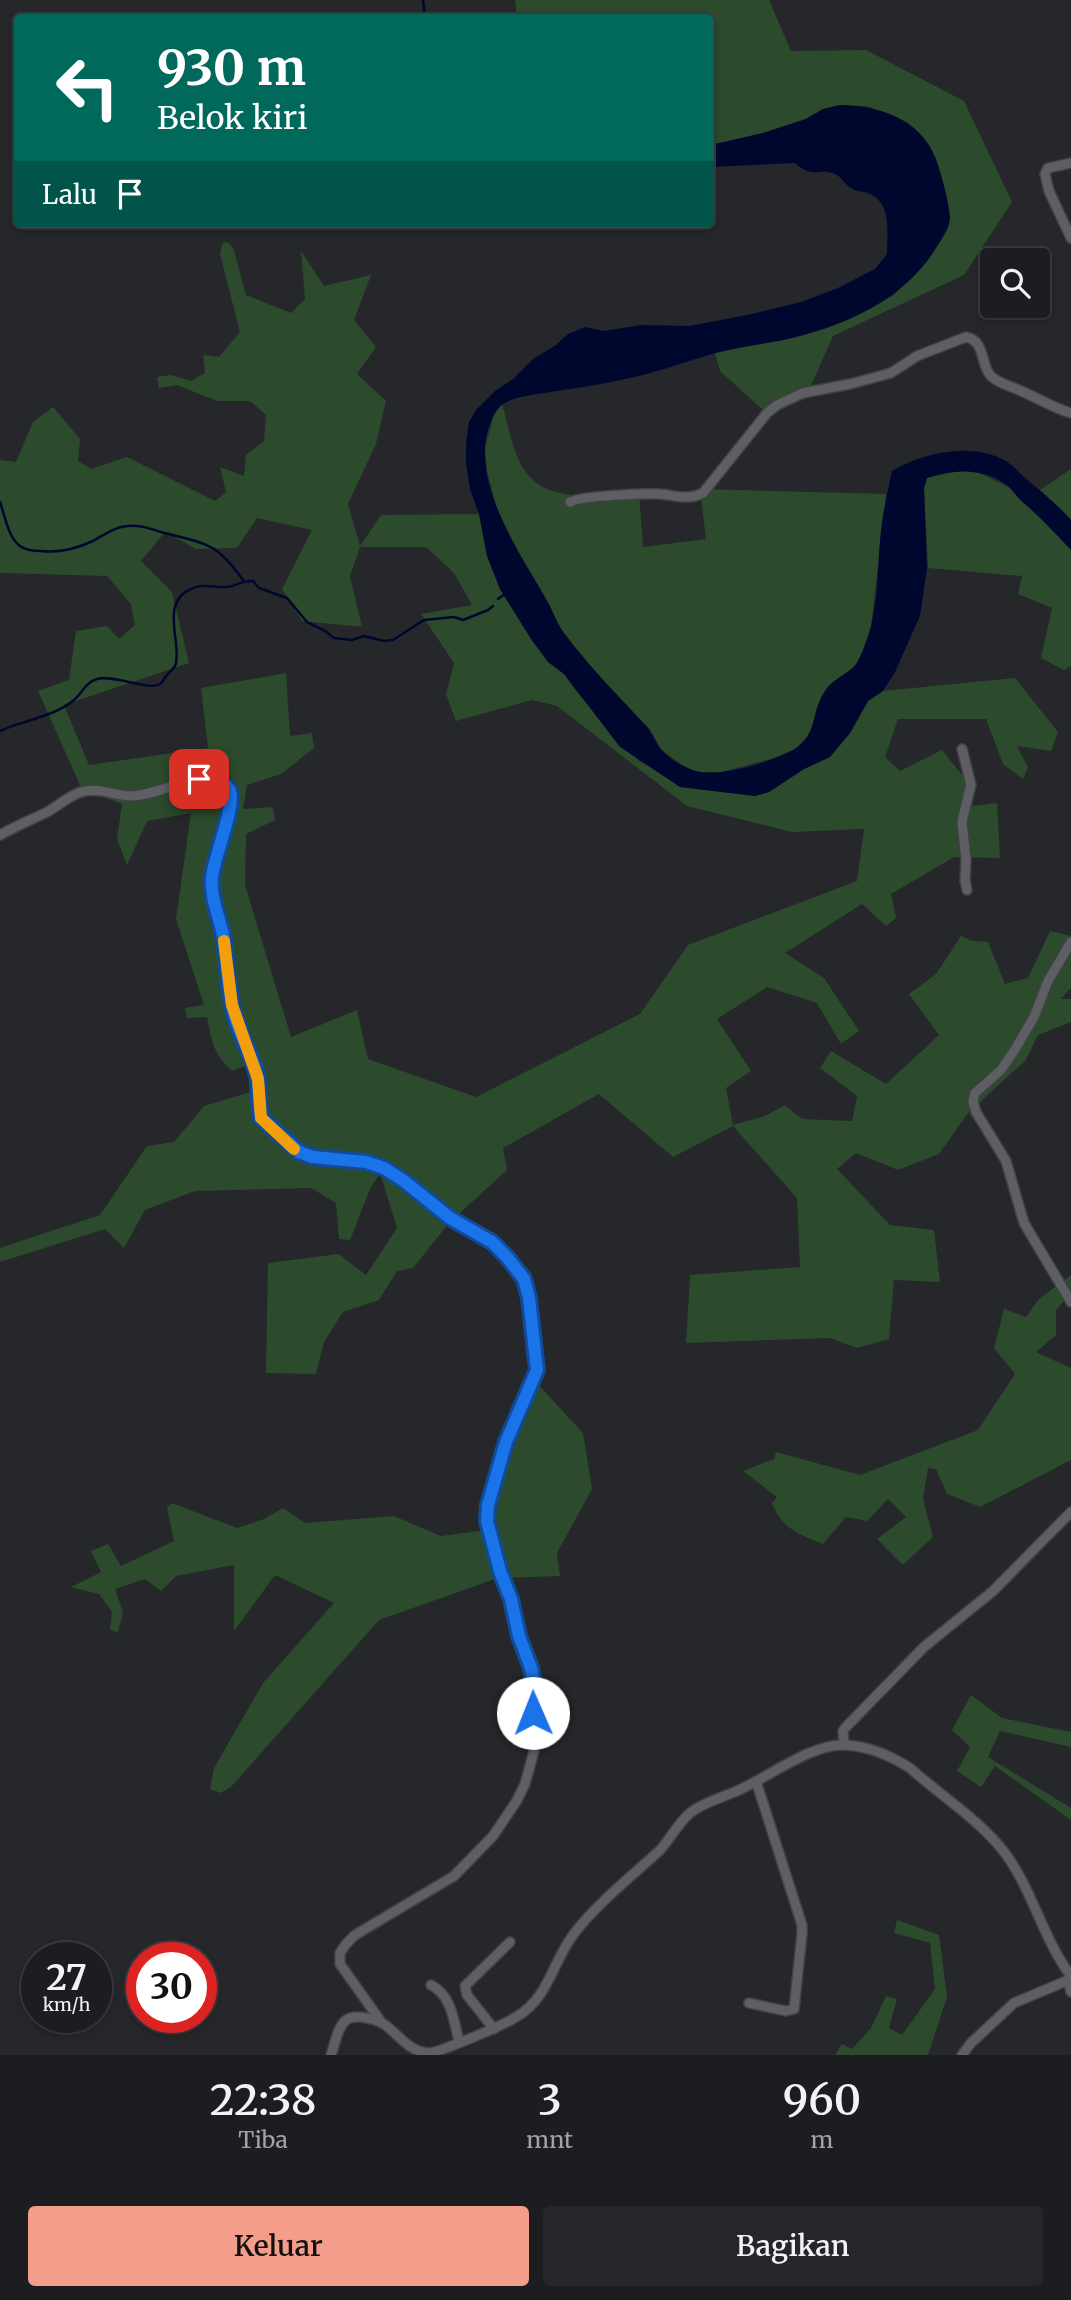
<!DOCTYPE html>
<html lang="id">
<head>
<meta charset="utf-8">
<style>
	:root { --surface:#1c1d20; --page:#252629; --text:#f1f3f6; --muted:#a0a2a5; --line:#3a3b3e; --accent:#f49d8b }
	body { margin:0; font-family:Merriweather,serif; background:var(--page); color:var(--text); height:100vh; display:flex; flex-direction:column; font-size:26px; white-space:nowrap }
	* { box-sizing:border-box; margin:0 }
	p { font-size:23px; color:var(--muted) }
	.icon { flex:none; width:38px; height:38px; fill:none; stroke:currentColor; stroke-width:2; stroke-linecap:round; stroke-linejoin:round }
	.map { position:relative; height:2055px; overflow:hidden }
	.drawer { display:flex; flex-direction:column; background:var(--surface); flex:1 }
	.drawer>* { flex:none }
	.top-card { position:absolute; left:14px; top:14px; width:700px; height:214px; border-radius:7px; box-shadow:0 4px 10px #0003,0 0 0 2px var(--line); background:#00695c; color:#fff; overflow:hidden }
	.tools { position:absolute; left:980px; top:248px; display:grid; gap:14px }
	.tools a { display:grid; place-items:center; width:70px; height:70px; border-radius:7px; background:var(--surface); box-shadow:0 4px 10px #0003,0 0 0 2px var(--line); font-size:35px }
	.speed { position:absolute; left:21px; top:1942px; display:flex; gap:14px; font-size:35px; font-weight:700; text-align:center }
	.speed>* { display:grid; place-content:center; width:91px; height:91px; border-radius:50%; background:var(--surface); box-shadow:0 4px 10px #0003,0 0 0 2px var(--line); line-height:1 }
	.speed small { font-size:18px; font-weight:400 }
	.speed .limit { border:10px solid #d22; background:#fff; color:#111 }
	.pin { position:absolute; display:grid; place-items:center; width:60px; height:60px; color:#fff; margin:-30px; border-radius:14px; box-shadow:0 4px 10px #0006 }
	.me { position:absolute; width:77px; margin:-38px; rotate:359deg; stroke-linejoin:round; filter:drop-shadow(0 0 5px #0008) }
	.turn { display:flex; align-items:center; gap:24px; height:147px; padding:0 28px; font-size:32px }
	.turn .icon { width:91px; height:91px; stroke-width:2.5 }
	.turn b { display:block; font-size:49px; line-height:60px }
	.then { display:flex; align-items:center; height:66px; padding:0 28px; background:#0003; gap:14px; font-size:26px }
	.eta { display:flex; justify-content:space-evenly; align-items:center; height:119px; text-align:center }
	.eta b { font-size:42px; font-weight:600; line-height:49px }
	.button { display:flex; gap:14px; margin-top:auto; padding:14px 28px }
	.button a { flex:1; height:80px; border-radius:7px; background:var(--accent); color:#111; font-size:28px; font-weight:600; line-height:80px; text-align:center }
	.button a+a { background:var(--page); color:var(--text) }
	.map>svg:first-child { display:block }
	.green { fill:#2b4b2c; fill-rule:evenodd }
	.water { fill:#00072f }
	.lines { fill:none; stroke-linecap:round; stroke-linejoin:round }
	.stream { stroke:#00072f; stroke-width:2.5 }
	.minor-casing { stroke:#404145; stroke-width:12 }
	.minor { stroke:#5d5f63; stroke-width:9 }
	.route-casing { stroke:#114b97; stroke-width:18 }
	.route { stroke:#1a73e8; stroke-width:12 }
	.slow { stroke:#f59e0b; stroke-width:12 }
</style>
</head>
<body>
<div class="map">
<svg width="1071" height="2055" viewBox="0 0 1071 2055">
	<rect width="100%" height="100%" fill="#25272a"/>
	<!-- green -->
	<g class="green">
		<polygon points="515,0 769,0 791,51 866,50 964,101 1012,202 964,275 833,336 809,390 764,411 720,371 715,353 791,338 826,328 860,314 894,295 950,221 938,165 930,146 907,122 867,106 840,105 823,109 806,119 763,133 711,145 710,18 517,17"/>
		<path d="M223,242L229,243L234,250L246,295L291,313L305,299L301,251L324,286L371,275L354,320L376,347L357,374L386,401L376,444L348,504L360,546L381,515L479,514L487,556L500,589L548,662L564,674L576,691L639,761L658,771L680,787L755,796L769,792L804,769L830,757L850,733L868,701L883,691L1015,678L1058,732L1051,751L1017,746L1028,767L1023,779L1003,764L986,719H898L885,757L900,771L942,750L970,785L965,807L997,803L1000,858L954,857L891,894L896,918L886,926L862,904L785,953L824,978L859,1031L841,1044L817,1003L767,987L717,1019L751,1071L726,1088L733,1125L765,1116L785,1105L802,1119L852,1121L857,1096L820,1068L831,1051L886,1084L939,1035L909,994L936,974L961,936L972,941L988,942L1005,984L1028,978L1050,931L1071,936V988L1061,999H1071V1022L1038,1035L1026,1060L968,1113L939,1154L898,1170L856,1153L837,1169L890,1225L934,1230L940,1282L894,1280L889,1339L857,1348L830,1338L686,1343L690,1275L800,1267L797,1198L733,1126L673,1157L599,1094L503,1148L507,1170L449,1223L413,1268L397,1271L379,1300L343,1312L324,1342L316,1374L266,1373L268,1263L339,1254L366,1275L397,1228L380,1173L370,1189L350,1240L339,1239L336,1203L311,1188L195,1191L145,1210L124,1248L105,1229L0,1262V1248L100,1215L147,1146L174,1142L204,1106L254,1091L248,1065L232,1071C213,1054 212,1041 207,1017L187,1018L185,1008L204,1005L176,919L191,813L147,821L127,865L117,839L122,804L96,794L83,792L38,691L69,680L76,631L107,626L119,639L135,625L131,604L107,576L0,573V460L16,462L33,422L53,407L80,439L78,461L91,469L127,457L215,501L226,492L220,467L244,476L246,455L264,441L266,415L250,401H217L177,385L159,388L157,377L171,375L191,381L205,373L203,355L219,357L240,332L220,254ZM257,518L312,530L282,589L302,621L362,627L350,576L360,547H426L454,573L472,605L421,614L454,663L446,694L456,721L532,700L557,706L687,806L792,832L864,829L857,881L688,945L640,1014L476,1097L368,1059L357,1010L291,1037L245,885L246,834L275,820L273,807L243,809L247,785L281,774L314,748L312,733L290,736L286,673L201,688L208,748L89,765L64,705L189,663L172,592L141,561L165,532L196,549L237,548Z"/>
		<path d="M502,404C509,427 513,458 529,476C552,504 607,494 639,493L643,547L706,539L700,489L886,494L871,627L857,665L828,686L816,709L812,732L795,749L774,758L722,772H696L681,764L661,750L650,729L610,689L571,642L560,628L546,599L517,551L497,508L487,471L485,447L494,415Z"/>
		<polygon points="1071,469 1071,520 1040,490"/>
		<polygon points="962,470 979,473 1009,487 1021,501 1043,519 1071,550 1071,666 1064,670 1041,658 1052,608 1018,594 1022,576 928,568 924,488 927,478"/>
		<path d="M1071,1275V1308L1065,1300L1056,1310V1335L1036,1352L1071,1368V1460L980,1507L947,1494L936,1469L928,1468L923,1499L933,1537L903,1565L877,1539L906,1517L888,1499L867,1521L846,1517L823,1544C798,1534 782,1529 772,1503L777,1497L743,1471L774,1459L776,1452L860,1475L978,1430L1015,1374L994,1348L1004,1309L1026,1317L1039,1299Z"/>
		<polygon points="535,1381 583,1433 592,1489 557,1553 560,1576 498,1578 379,1620 231,1787 220,1793 210,1789 214,1768 263,1683 334,1603 275,1575 234,1631 234,1565 176,1576 161,1591 145,1579 115,1589 123,1612 118,1633 110,1630 112,1612 99,1594 71,1587 101,1572 91,1551 108,1544 121,1566 174,1541 167,1508 172,1503 237,1528 264,1519 283,1508 305,1523 394,1516 441,1536 486,1530 506,1438"/>
		<polygon points="971,1695 1002,1718 1071,1732 1071,1747 1000,1731 988,1757 1071,1808 1071,1820 995,1766 981,1787 957,1771 970,1747 952,1730"/>
		<polygon points="897,1920 939,1935 947,1997 928,2055 835,2055 842,2044 852,2049 871,2028 886,1996 897,1999 889,2028 902,2035 935,1989 930,1943 894,1933"/>
	</g>
	<!-- water -->
	<path class="water" d="M840,105C879,106 919,118 935,157C941,172 949,202 950,217C950,227 943,237 938,245C907,298 849,324 792,338C767,344 741,346 716,353C694,359 672,367 650,373C617,382 584,387 551,392C534,395 504,396 495,413C462,472 518,549 546,599C553,610 556,622 564,633C588,666 618,695 646,726C651,732 654,738 658,745C665,756 683,768 696,771C719,778 771,762 793,750C820,735 810,706 829,686C838,676 852,672 858,661C878,624 877,580 880,540C882,517 887,494 892,471C925,452 971,442 1006,461C1012,465 1018,471 1023,476C1039,490 1056,503 1071,520V550C1056,534 1042,519 1025,504C1019,499 1015,493 1010,488C986,467 955,469 927,478L924,488L927,568L920,616L895,672L883,691L868,701L850,733L830,757L804,769L769,792L755,796L680,787L620,747L564,674L548,662L531,639L500,589L487,556L479,514L470,489L466,464V443L469,422L476,410L495,391L513,379L533,359L556,345L568,334L585,327L603,331L642,325L689,326L747,315L801,302L838,288L875,269L887,254C887,235 892,206 872,195C865,191 857,192 851,188C845,185 842,177 835,174C818,167 814,180 795,163L711,167V145L763,133L806,119L823,109Z"/>
	<g class="lines">
		<!-- stream -->
		<g class="stream">
			<polyline points="423,0 425,18"/>
			<path d="M0,502C5,516 8,537 20,546C25,550 34,551 41,551C59,553 76,549 93,541C104,535 114,527 127,526C142,524 155,531 169,534C209,544 218,545 243,580"/>
			<polyline points="498,599 506,593"/>
			<path d="M0,731C23,720 54,717 74,700C82,693 86,682 97,679C112,674 149,691 160,684C163,682 164,678 167,675C170,671 175,669 176,663C181,641 160,602 191,589C202,583 216,588 228,587C238,586 241,580 253,581L259,588L287,598L307,622L325,631L334,638L352,640L364,636L384,641L393,640L424,620L454,617L463,620L488,610L493,606"/>
		</g>
		<!-- minor casing -->
		<g class="minor-casing">
			<g id="minor">
				<polyline points="1071,163 1048,168 1045,174 1049,191 1071,238"/>
				<path d="M570,502C581,496 644,493 659,494C675,495 688,501 703,493L767,413L777,405L803,393L850,384L891,373L917,356L966,337C986,341 980,365 991,376C999,384 1011,386 1021,391C1038,398 1053,408 1071,413"/>
				<polyline points="962,749 971,785 962,821 966,860 965,880 967,890"/>
				<path d="M0,835C16,826 33,819 49,811C60,804 69,796 81,792C98,787 113,795 130,796C164,796 195,766 229,788L231,802L215,860L212,890L223,935L232,1005L258,1079L261,1118L299,1152L313,1157L366,1162L384,1168L404,1181L450,1218L492,1242L507,1257L524,1279L529,1298L537,1370L506,1442L488,1505V1530L511,1599L519,1636L534,1683V1751L525,1784L516,1802L493,1836L454,1876L355,1935L346,1944L340,1953V1964L382,2023"/>
				<polyline points="1071,942 1048,981 1034,1017 1014,1051 1001,1070 975,1093 973,1101 976,1112 1006,1161 1024,1223 1071,1302"/>
				<polyline points="844,1744 843,1731 845,1728 924,1647 993,1591 1071,1512"/>
				<polyline points="1068,1980 1071,1992"/>
				<path d="M431,1985C452,1996 453,2019 459,2041"/>
				<polyline points="749,2003 786,2011 794,2009 802,1934 802,1925 756,1781"/>
				<polyline points="494,2029 467,1995 465,1986 510,1942"/>
				<path d="M331,2055C335,2044 337,2029 345,2021C354,2012 381,2020 389,2028C402,2039 410,2051 428,2053C436,2054 506,2024 516,2017C549,1999 553,1959 576,1931C600,1901 632,1876 660,1850C671,1838 678,1823 690,1813C705,1801 726,1797 743,1788C771,1775 814,1743 845,1745C868,1746 891,1756 910,1768C941,1796 980,1820 1005,1853C1033,1891 1043,1939 1071,1976"/>
				<polyline points="962,2055 971,2043 1014,2003 1071,1979"/>
			</g>
		</g>
		<!-- minor -->
		<use href="#minor" class="minor"/>
	</g>
	<g class="lines">
		<!-- route casing -->
		<g class="route-casing">
			<path id="route" d="M199,779C208,780 223,780 229,789C238,800 213,860 212,877C210,897 219,916 223,935C228,963 227,993 236,1020C242,1039 252,1056 257,1075C260,1090 258,1104 261,1118L299,1152L313,1157L366,1162L384,1168L404,1181L450,1218L492,1242L507,1257L524,1279L529,1298L537,1370L506,1442L488,1505L487,1521L500,1571L511,1599L519,1636L531,1668L534,1683L533,1713"/>
		</g>
		<!-- route -->
		<use href="#route" class="route"/>
		<!-- slow -->
		<polyline class="slow" points="224,941 232,1005 258,1079 261,1118 294,1149"/>
	</g>
</svg>
<div class="tools">
<a><svg class="icon" aria-label="search" viewBox="0 0 24 24"><circle cx="10" cy="10" r="6"/><path d="M15 15l6 6"/></svg></a>
</div>
<div class="speed"><div>27<small>km/h</small></div><div class="limit">30</div></div>
<div class="pin" style="left:199px;top:779px;background:#d93025"><svg class="icon" aria-label="arrive" viewBox="0 0 24 24"><path d="M6 21V4h12l-3 4 3 4H6"/></svg></div>
<svg class="me" style="left:533px;top:1713px" viewBox="-20 -20 40 40"><circle r="19" fill="#fff"/><path d="M0-13L10 11 0 6-10 11z" fill="#1a73e8"/></svg>
<div class="top-card">
<div class="turn"><svg class="icon" aria-label="left" viewBox="0 0 24 24"><path d="M17 20v-9H6M10 6l-5 5 5 5"/></svg><div><b>930 m</b>Belok kiri</div></div>
<div class="then">Lalu<svg class="icon" aria-label="arrive" viewBox="0 0 24 24"><path d="M6 21V4h12l-3 4 3 4H6"/></svg></div>
</div>
</div>
<section class="drawer">
<div class="eta">
<div><b>22:38</b><p>Tiba</p></div>
<div><b>3</b><p>mnt</p></div>
<div><b>960</b><p>m</p></div>
</div>
<div class="button"><a>Keluar</a><a>Bagikan</a></div>
</section>
</body>
</html>
